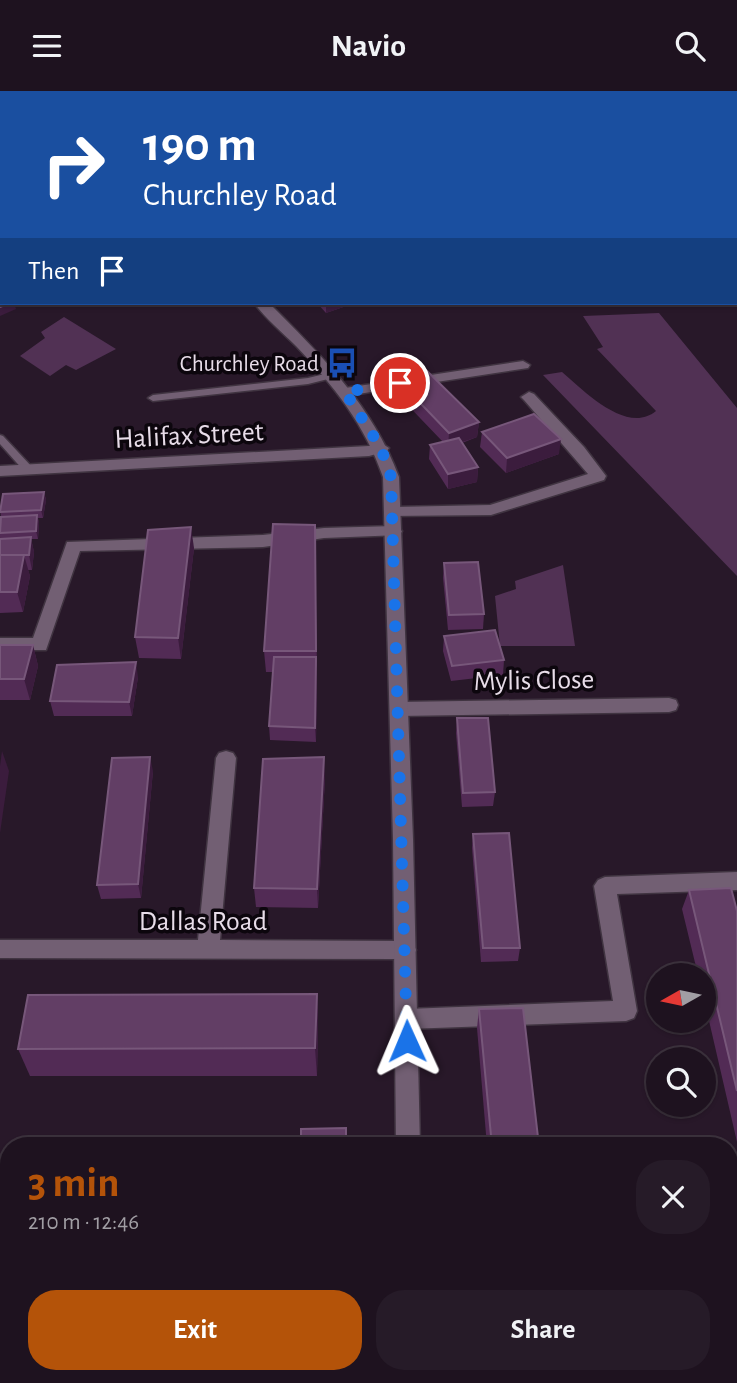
<!DOCTYPE html>
<html lang="en">
<head>
<meta charset="utf-8">
<style>
	:root { --surface:#1e121f; --page:#261b28; --text:#f1f3f6; --muted:#a19ea4; --line:#3c323d; --accent:#b45309 }
	body { margin:0; font-family:"Alegreya Sans",sans-serif; background:var(--page); color:var(--text); height:100vh; display:flex; flex-direction:column; font-size:26px; white-space:nowrap }
	* { box-sizing:border-box; margin:0 }
	p { font-size:23px; color:var(--muted) }
	.icon { flex:none; width:38px; height:38px; fill:none; stroke:currentColor; stroke-width:2; stroke-linecap:round; stroke-linejoin:round }
	.map { position:relative; flex:1; overflow:hidden }
	.drawer { position:absolute; left:0px; top:1046px; width:738px; height:247px; display:flex; flex-direction:column; background:var(--surface); border-radius:28px 28px 0 0; box-shadow:0 2px 5px #0004,0 0 0 2px var(--line) }
	.drawer>* { flex:none }
	.guide { position:absolute; left:0px; top:0px; width:738px; height:214px; box-shadow:0 2px 5px #0004,0 0 0 2px var(--line); background:#1a4fa0; color:#fff; overflow:hidden }
	.needle { width:46px; rotate:261deg }
	.fabs { position:absolute; left:646px; top:872px; display:grid; gap:14px }
	.fabs a { display:grid; place-items:center; width:70px; height:70px; border-radius:50%; background:var(--surface); box-shadow:0 2px 5px #0004,0 0 0 2px var(--line); font-size:35px }
	.pin { position:absolute; display:grid; place-items:center; width:60px; height:60px; color:#fff; margin:-30px; border:4px solid #fff; border-radius:50%; box-shadow:0 2px 7px #0007 }
	.me { position:absolute; width:77px; margin:-38px; rotate:359deg; stroke-linejoin:round; filter:drop-shadow(0 0 5px #0008) }
	.turn { display:flex; align-items:center; gap:24px; height:147px; padding:0 28px; font-size:32px }
	.turn .icon { width:91px; height:91px; stroke-width:2.5 }
	.turn b { display:block; font-size:49px; line-height:60px }
	.then { display:flex; align-items:center; height:66px; padding:0 28px; background:#0003; gap:14px; font-size:26px }
	.round { display:grid; place-items:center; flex:none; width:74px; height:74px; border-radius:28px; background:var(--page) }
	.overview { display:flex; align-items:center; justify-content:space-between; height:119px; padding:0 28px }
	h1 { font-size:42px; font-weight:700; line-height:52px; color:var(--accent) }
	.action { display:flex; gap:14px; margin-top:auto; padding:14px 28px }
	.action a { flex:1; height:80px; border-radius:28px; background:var(--accent); color:#fff; font-size:28px; font-weight:700; line-height:80px; text-align:center }
	.action a+a { background:var(--page); color:var(--text) }
	header { display:flex; justify-content:space-between; align-items:center; height:91px; padding:0 28px; background:var(--surface); font-size:32px; font-weight:700 }
	.map>svg:first-child { display:block }
	.green { fill:#513154 }
	.lines { fill:none; stroke-linecap:round; stroke-linejoin:round }
	.service-casing { stroke:#403441; stroke-width:3 }
	.minor-casing { stroke:#403441; stroke-width:3 }
	.tertiary-casing { stroke:#403441; stroke-width:3 }
	.primary-casing { stroke:#403441; stroke-width:3 }
	.service { fill:#725f73; fill-rule:evenodd }
	.minor { fill:#725f73; fill-rule:evenodd }
	.tertiary { fill:#725f73; fill-rule:evenodd }
	.primary { fill:#b5777b; fill-rule:evenodd }
	.wall { fill:#522b55 }
	.shaded-wall { fill:#3b1c3d }
	.building { fill:#623e65; stroke:#77577a; stroke-width:2 }
	.route { stroke:#1a73e8; stroke-width:12; stroke-dasharray:0 21.6 }
	.labels { text-anchor:middle; stroke-width:7; stroke-linejoin:round; paint-order:stroke }
	.far-poi-label { font-size:23px; fill:#e8dde9; stroke:#0c060d; text-anchor:end }
	.street-label { font-size:28px; fill:#e8dde9; stroke:#0c060d }
</style>
</head>
<body>
<header><svg class="icon" aria-label="menu" viewBox="0 0 24 24"><path d="M4 6h16M4 12h16M4 18h16"/></svg>Navio<svg class="icon" aria-label="search" viewBox="0 0 24 24"><circle cx="10" cy="10" r="6"/><path d="M15 15l6 6"/></svg></header>
<div class="map">
<svg width="737" height="1292" viewBox="0 0 737 1292">
	<rect width="100%" height="100%" fill="#281829"/>
	<!-- green -->
	<g class="green">
		<path d="M659,222L737,317V485L543,284L562,281C584,300 627,344 656,320L597,258L603,256L583,225Z"/>
		<polygon points="64,226 116,258 76,279 66,274 50,285 20,265 45,247 41,241"/>
		<polygon points="563,474 575,555 500,555 495,505 516,498 515,490"/>
	</g>
	<g class="lines">
		<!-- service casing -->
		<g class="service-casing">
			<g id="service">
				<polygon points="296,0 305,0 306,2 298,2"/>
				<polygon points="333,281 338,284 336,286 308,293 153,310 148,307 153,304 308,287"/>
				<polygon points="0,344 3,345 32,376 32,380 24,380 0,353"/>
				<polygon points="165,1284 183,1284 182,1292 164,1292"/>
			</g>
		</g>
		<!-- minor casing -->
		<g class="minor-casing">
			<g id="minor">
				<polygon points="0,0 6,0 7,2 2,2 2,5"/>
				<polygon points="460,0 472,0 473,2 461,2"/>
				<polygon points="0,159 2,159 2,168 0,167"/>
				<polygon points="523,270 530,274 528,277 345,305 338,301 345,297"/>
				<polygon points="529,301 534,303 584,356 606,385 604,389 491,424 388,425 386,421 394,416 490,414 588,383 524,309 521,306"/>
				<polygon points="381,352 389,357 387,360 369,365 0,385 0,375 369,355"/>
				<polygon points="394,435 402,440 400,444 324,447 263,456 80,460 46,559 0,559 0,547 33,547 67,451 263,444 324,437"/>
				<polygon points="669,607 676,609 678,614 676,619 669,621 399,625 392,623 390,618 392,613 399,611"/>
				<polygon points="226,660 233,662 236,667 220,849 405,850 413,852 416,859 413,866 405,868 0,867 0,849 198,849 216,667 219,662"/>
				<polygon points="737,781 737,799 617,803 637,920 634,927 626,930 407,938 399,935 396,928 399,921 407,918 613,910 594,795 598,789 605,786"/>
			</g>
		</g>
		<!-- tertiary casing -->
		<g class="tertiary-casing">
			<g id="tertiary">
				<path d="M254,212H269C321,264 373,315 399,386L413,748L420,1055H396L393,748L383,386C365,334 334,295 296,255C282,241 266,228 254,212Z"/>
				<rect x="399" y="1284" width="28" height="8"/>
			</g>
		</g>
		<!-- primary casing -->
		<g class="primary-casing">
			<g id="primary">
				<polygon points="547,0 563,0 546,2"/>
				<polygon points="0,189 2,189 0,198"/>
			</g>
		</g>
		<!-- service -->
		<use href="#service" class="service"/>
		<!-- minor -->
		<use href="#minor" class="minor"/>
		<!-- tertiary -->
		<use href="#tertiary" class="tertiary"/>
		<!-- primary -->
		<use href="#primary" class="primary"/>
	</g>
	<!-- wall -->
	<g class="wall">
		<polygon points="60,0 89,0 86,2 66,2"/>
		<polygon points="0,14 2,15 2,45 0,45"/>
		<polygon points="2,112 2,148 0,147 0,113"/>
		<polygon points="317,212 355,212 326,222"/>
		<polygon points="398,289 479,331 477,346 462,352 478,376 477,391 448,398 429,368 430,354 443,351 397,303"/>
		<polygon points="482,341 559,363 506,382 480,356"/>
		<polygon points="44,401 46,409 43,427 38,427 39,432 38,448 31,448 34,461 32,479 28,479 30,485 23,521 0,522 0,432 1,426 0,418"/>
		<polygon points="315,434 317,580 316,651 270,649 269,635 273,581 266,581 264,560"/>
		<polygon points="194,457 181,568 139,567 135,546"/>
		<polygon points="444,472 484,523 483,538 448,539 443,487"/>
		<polygon points="444,545 504,569 503,584 451,590 443,560"/>
		<polygon points="0,554 33,554 38,575 30,609 0,609"/>
		<polygon points="138,586 132,625 54,625 50,610"/>
		<polygon points="457,627 495,701 493,715 462,716 456,642"/>
		<polygon points="153,680 141,807 101,808 97,794"/>
		<polygon points="325,687 318,817 256,816 254,797"/>
		<polygon points="473,743 520,857 518,870 481,871 472,757"/>
		<polygon points="689,799 737,820 737,1051 704,908 704,884 698,884 682,818"/>
		<polygon points="317,903 318,932 317,985 30,985 18,958"/>
		<polygon points="479,918 539,1055 487,1055 477,937"/>
		<rect x="730" y="1097" width="7" height="69"/>
		<polygon points="206,1284 361,1284 361,1286 207,1288"/>
		<polygon points="493,1284 543,1284 544,1292 494,1292"/>
	</g>
	<!-- shaded-wall -->
	<g class="shaded-wall">
		<polygon points="78,0 89,0 86,2 79,2"/>
		<polygon points="11,212 14,212 16,218 0,225 0,216"/>
		<polygon points="326,212 355,212 326,222"/>
		<polygon points="479,331 477,346 448,356 449,342"/>
		<polygon points="561,348 559,363 506,382 507,367"/>
		<polygon points="478,376 477,391 448,398 448,383"/>
		<polygon points="44,401 46,409 43,427 41,419"/>
		<polygon points="37,424 39,432 38,448 36,440"/>
		<polygon points="191,436 194,457 181,568 178,547"/>
		<polygon points="31,446 34,461 32,479 29,464"/>
		<polygon points="24,464 30,485 23,521 17,501"/>
		<polygon points="33,554 38,575 30,609 24,588"/>
		<polygon points="316,566 317,580 316,651 315,637"/>
		<polygon points="136,571 138,586 132,625 129,611"/>
		<polygon points="2,660 9,680 0,742 0,675"/>
		<polygon points="150,666 153,680 141,807 138,793"/>
		<polygon points="324,666 325,687 318,817 317,798"/>
		<polygon points="317,903 318,932 317,985 315,957"/>
	</g>
	<!-- building -->
	<g class="building">
		<polygon points="338,0 386,0 387,1 384,2 341,2"/>
		<polygon points="0,14 2,15 2,33 0,32"/>
		<polygon points="2,112 2,136 0,135 0,113"/>
		<polygon points="0,203 2,203 2,212 11,212 0,216"/>
		<polygon points="426,279 479,331 449,342 398,289"/>
		<polygon points="534,323 561,348 507,367 482,341"/>
		<polygon points="459,347 478,376 448,383 430,354"/>
		<polygon points="44,401 41,419 0,421 3,403"/>
		<polygon points="37,424 36,440 0,442 1,426"/>
		<polygon points="273,433 315,434 316,560 264,560"/>
		<polygon points="191,436 178,547 135,546 148,439"/>
		<polygon points="31,446 29,464 0,464 0,448"/>
		<polygon points="0,464 24,464 17,501 0,501"/>
		<polygon points="478,471 484,523 449,524 444,472"/>
		<polygon points="495,539 504,569 452,575 444,545"/>
		<polygon points="0,554 33,554 24,588 0,588"/>
		<polygon points="274,566 316,566 315,637 269,635"/>
		<polygon points="136,571 129,611 50,610 57,574"/>
		<polygon points="457,627 488,627 495,701 463,702"/>
		<polygon points="150,666 138,793 97,794 112,667"/>
		<polygon points="324,666 317,798 254,797 263,668"/>
		<polygon points="509,742 520,857 483,857 473,743"/>
		<polygon points="731,797 737,820 737,1000 689,799"/>
		<polygon points="317,903 315,957 18,958 28,904"/>
		<polygon points="523,917 539,1055 492,1055 479,918"/>
		<polygon points="346,1037 346,1055 301,1055 301,1038"/>
		<polygon points="730,1097 737,1097 737,1150 730,1151"/>
		<polygon points="497,1284 543,1284 544,1292 498,1292"/>
	</g>
	<g class="lines">
		<!-- route -->
		<polyline class="route" points="400,292 345,301 381,357 391,386 407,950"/>
	</g>
	<!-- icons -->
	<defs>
		<g id="bus-bare" transform="scale(2.415)"><path d="M-5-6H5V4H4V6H2V4H-2V6H-4V4H-5ZM-3.5-4V0h7V-4ZM-3.5 1.2v1.5H-2V1.2ZM2 1.2v1.5H3.5V1.2Z" fill="#1a4fb4" stroke="#0c060d" stroke-width="2.5" paint-order="stroke"/></g>
	</defs>
	<g fill-rule="evenodd">
		<use href="#bus-bare" x="342" y="272"/>
	</g>
	<g class="labels">
		<!-- far-poi labels -->
		<g class="far-poi-label">
			<text x="319" y="280">Churchley Road</text>
		</g>
		<!-- street labels -->
		<g class="street-label">
			<text transform="translate(189 343) rotate(-3)" y="10">Halifax Street</text>
			<text transform="translate(534 588) rotate(-1)" y="10">Mylis Close</text>
			<text x="203" y="839">Dallas Road</text>
		</g>
	</g>
</svg>
<div class="fabs">
<a><svg class="needle" viewBox="-14 -14 28 28"><path d="M0-13l5 13h-10z" fill="#e53935"/><path d="M0 13l5-13h-10z" fill="#a19ea4"/></svg></a>
<a><svg class="icon" aria-label="search" viewBox="0 0 24 24"><circle cx="10" cy="10" r="6"/><path d="M15 15l6 6"/></svg></a>
</div>
<div class="pin" style="left:400px;top:292px;background:#d93025"><svg class="icon" aria-label="arrive" viewBox="0 0 24 24"><path d="M6 21V4h12l-3 4 3 4H6"/></svg></div>
<svg class="me" style="left:407px;top:950px" viewBox="-20 -20 40 40"><path d="M0-17L14 15 0 8-14 15z" fill="#1a73e8" stroke="#fff" stroke-width="4"/></svg>
<div class="guide">
<div class="turn"><svg class="icon" aria-label="right" viewBox="0 0 24 24"><path d="M7 20v-9h11M14 6l5 5-5 5"/></svg><div><b>190 m</b>Churchley Road</div></div>
<div class="then">Then<svg class="icon" aria-label="arrive" viewBox="0 0 24 24"><path d="M6 21V4h12l-3 4 3 4H6"/></svg></div>
</div>
<section class="drawer">
<div class="overview"><div><h1>3 min</h1><p>210 m · 12:46</p></div><a class="round"><svg class="icon" aria-label="close" viewBox="0 0 24 24"><path d="M6 6l12 12M18 6L6 18"/></svg></a></div>
<div class="action"><a>Exit</a><a>Share</a></div>
</section>
</div>
</body>
</html>
